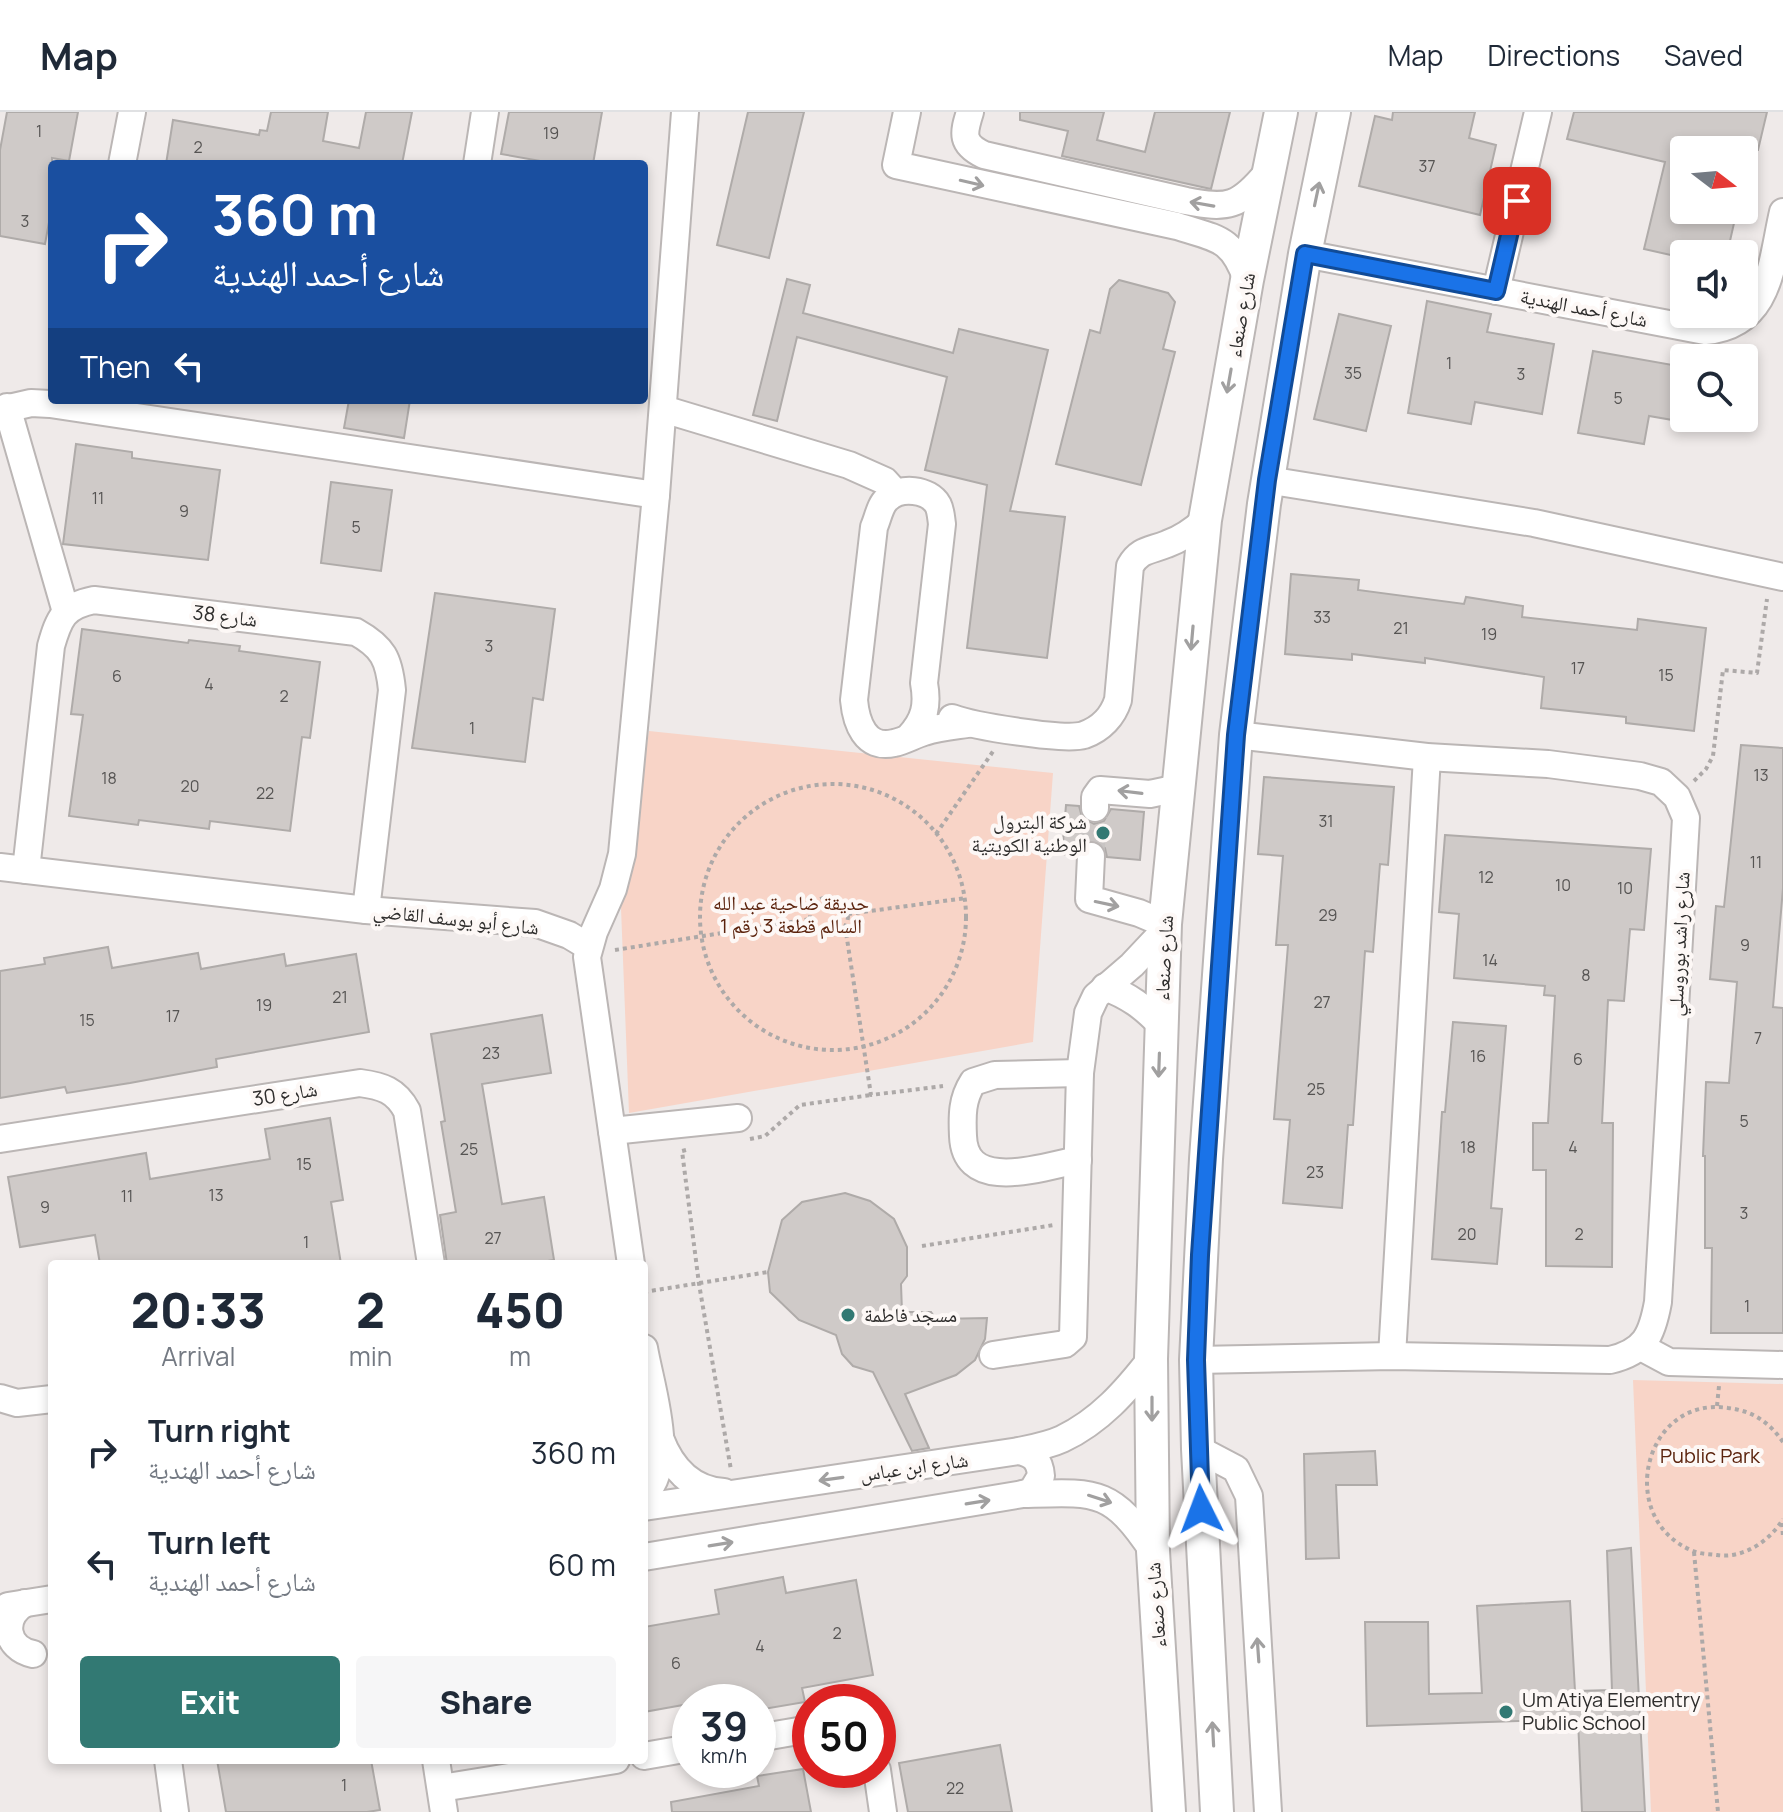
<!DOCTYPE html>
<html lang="en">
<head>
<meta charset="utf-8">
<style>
	:root { --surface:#fff; --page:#f6f6f7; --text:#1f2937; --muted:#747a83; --line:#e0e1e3; --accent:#327973 }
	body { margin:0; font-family:Manrope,"Noto Naskh Arabic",sans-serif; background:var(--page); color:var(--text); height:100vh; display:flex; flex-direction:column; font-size:30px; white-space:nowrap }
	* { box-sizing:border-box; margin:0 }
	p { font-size:26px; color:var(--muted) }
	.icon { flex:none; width:44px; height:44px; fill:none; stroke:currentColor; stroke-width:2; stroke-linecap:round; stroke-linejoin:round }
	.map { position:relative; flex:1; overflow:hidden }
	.details { position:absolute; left:48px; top:1148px; width:600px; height:504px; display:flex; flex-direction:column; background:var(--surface); border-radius:8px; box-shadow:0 4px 12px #0003 }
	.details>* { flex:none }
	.hud { position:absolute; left:48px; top:48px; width:600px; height:244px; border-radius:8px; box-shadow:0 4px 12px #0003; background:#1a4fa0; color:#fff; overflow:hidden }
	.needle { width:52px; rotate:106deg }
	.fabs { position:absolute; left:1670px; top:24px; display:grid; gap:16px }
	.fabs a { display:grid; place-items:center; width:88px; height:88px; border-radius:8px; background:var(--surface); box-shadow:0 4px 12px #0003; font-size:40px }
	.speed { position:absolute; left:672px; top:1572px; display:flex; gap:16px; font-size:40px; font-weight:700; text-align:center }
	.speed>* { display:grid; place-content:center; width:104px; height:104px; border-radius:50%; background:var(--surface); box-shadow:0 4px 12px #0003; line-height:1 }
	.speed small { font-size:20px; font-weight:400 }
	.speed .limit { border:12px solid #d22; background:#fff; color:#111 }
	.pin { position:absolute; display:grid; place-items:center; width:68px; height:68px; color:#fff; margin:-34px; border-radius:16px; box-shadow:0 4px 12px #0006 }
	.me { position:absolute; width:88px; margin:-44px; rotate:357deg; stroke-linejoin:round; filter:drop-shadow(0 0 6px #0008) }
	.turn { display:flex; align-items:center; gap:28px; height:168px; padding:0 32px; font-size:36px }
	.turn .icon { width:104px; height:104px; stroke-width:2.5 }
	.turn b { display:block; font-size:56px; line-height:68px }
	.then { display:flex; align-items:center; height:76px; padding:0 32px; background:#0003; gap:16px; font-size:30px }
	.eta { display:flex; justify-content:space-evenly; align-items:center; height:136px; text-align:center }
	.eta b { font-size:48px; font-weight:800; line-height:56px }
	.button { display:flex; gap:16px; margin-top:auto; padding:16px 32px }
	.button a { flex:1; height:92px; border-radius:8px; background:var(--accent); color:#fff; font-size:32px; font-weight:800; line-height:92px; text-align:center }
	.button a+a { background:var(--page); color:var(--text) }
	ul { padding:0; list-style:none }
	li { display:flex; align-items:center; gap:24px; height:112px; padding:0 32px }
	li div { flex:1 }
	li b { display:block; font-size:30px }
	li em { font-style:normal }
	header { display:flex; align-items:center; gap:48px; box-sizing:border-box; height:112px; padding:0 40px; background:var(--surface); border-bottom:2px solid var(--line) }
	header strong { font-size:38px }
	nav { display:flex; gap:44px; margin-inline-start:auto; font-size:28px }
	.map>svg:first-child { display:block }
	.green { fill:#f8d4c7 }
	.building { fill:#cfcac8; stroke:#afaba9; stroke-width:2 }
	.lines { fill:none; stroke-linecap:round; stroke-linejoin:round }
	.minor-tunnel { stroke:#c8c4c3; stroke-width:26; stroke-dasharray:26 13; stroke-linecap:butt }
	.minor-casing { stroke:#bbb6b5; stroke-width:30 }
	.major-casing { stroke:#bbb6b5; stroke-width:36 }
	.path { stroke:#ada9a8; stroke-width:4; stroke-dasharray:4 4; stroke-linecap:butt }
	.minor { stroke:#fff; stroke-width:26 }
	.major { stroke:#fff; stroke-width:32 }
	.oneway { stroke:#a1a0a0 }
	.route-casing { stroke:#114b97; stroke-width:20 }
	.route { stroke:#1a73e8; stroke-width:14 }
	.poi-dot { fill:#327973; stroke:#fdf8f6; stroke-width:3 }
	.labels { text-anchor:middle; stroke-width:8; stroke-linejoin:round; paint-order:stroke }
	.number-label { font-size:16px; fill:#565453 }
	.street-label { font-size:20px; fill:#2e2d2c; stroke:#fdf8f6 }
	.poi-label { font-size:20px; fill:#2e2d2c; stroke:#fdf8f6; text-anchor:start }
	.park-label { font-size:20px; fill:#5b230d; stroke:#fdf8f6 }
</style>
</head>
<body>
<header>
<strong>Map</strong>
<nav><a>Map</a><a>Directions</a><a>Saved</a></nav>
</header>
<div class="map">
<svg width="1783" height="1700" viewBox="0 0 1783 1700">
	<rect width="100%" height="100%" fill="#efeae9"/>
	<!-- green -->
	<g class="green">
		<polygon points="649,619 1053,661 1033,930 629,1001 621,796"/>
		<polygon points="1633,1268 1783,1272 1783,1700 1651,1700"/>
	</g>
	<!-- building -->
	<g class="building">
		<polygon points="7,0 78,0 69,49 52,46 52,94 45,132 0,124 0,38"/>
		<polygon points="271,0 328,0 323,29 359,36 366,0 412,0 402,52 166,52 173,8 259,23 260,18 267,19"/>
		<polygon points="509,0 602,0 593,52 557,52 501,42"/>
		<polygon points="748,0 804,0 769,146 717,133"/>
		<polygon points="1020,0 1104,0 1097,28 1145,40 1155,0 1230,0 1211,77 1062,44 1068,19 1020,8"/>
		<polygon points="1393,0 1475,0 1469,26 1496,33 1480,103 1359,74 1375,4 1392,8"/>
		<polygon points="1574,0 1767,0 1758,38 1684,38 1684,98 1737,98 1727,142 1684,142 1684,146 1644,137 1665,50 1567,27"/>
		<polygon points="787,167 810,173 803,201 953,241 959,217 1048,238 1010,399 1065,405 1047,546 967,536 987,373 925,358 947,265 797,225 777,309 753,303"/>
		<polygon points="1119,168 1168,181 1175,190 1163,237 1175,240 1141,373 1056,352 1090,218 1100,221 1110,177"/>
		<polygon points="1427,189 1491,202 1487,220 1554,232 1542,302 1475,290 1471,312 1408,301"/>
		<polygon points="1339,202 1391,214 1366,319 1314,307"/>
		<polygon points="1593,239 1684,255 1684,310 1649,304 1644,332 1578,321"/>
		<polygon points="349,288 410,288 404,326 344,316"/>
		<polygon points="76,332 132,340 132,346 220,358 208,448 63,432"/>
		<polygon points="331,370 392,378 381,459 321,451"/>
		<polygon points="1291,462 1359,468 1358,478 1464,492 1466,485 1523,494 1522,505 1637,518 1638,507 1706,516 1694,619 1626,611 1626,605 1541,596 1544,565 1425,546 1425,551 1352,542 1352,548 1285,542"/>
		<polygon points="435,481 555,497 543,588 533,586 525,650 412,636"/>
		<polygon points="82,517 188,531 189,528 240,534 239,539 320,550 310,626 302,625 290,719 210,709 209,717 139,708 138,713 69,704 83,603 71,602"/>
		<polygon points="1741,633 1783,636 1783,776 1773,895 1783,896 1783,1221 1711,1221 1712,1136 1705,1136 1705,1044 1703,1044 1706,970 1729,971 1737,870 1710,867 1716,794 1724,795"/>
		<polygon points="1264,665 1394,675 1388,753 1380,752 1373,840 1365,839 1353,1013 1348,1013 1342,1096 1283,1091 1290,1008 1274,1007 1288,833 1276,833 1283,744 1258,742"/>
		<polygon points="1066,693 1079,694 1082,705 1094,712 1104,709 1111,697 1144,700 1140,748 1107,745 1105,736 1093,728 1083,730 1075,743 1062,742"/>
		<polygon points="1445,723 1651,737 1644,818 1630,817 1624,889 1608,888 1602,1011 1613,1011 1612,1155 1546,1154 1546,1058 1533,1058 1533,1011 1548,1011 1555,884 1544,883 1545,874 1454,866 1459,802 1439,800"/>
		<polygon points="108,835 112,856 198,841 201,857 284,842 286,854 356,842 369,920 216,947 217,955 130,971 67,981 65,975 0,986 0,859 45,852 44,846"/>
		<polygon points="542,903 551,961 482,972 502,1092 544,1085 554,1148 529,1152 447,1152 440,1103 456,1100 441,1010 445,1009 431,922"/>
		<polygon points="1453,910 1506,914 1491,1096 1502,1097 1497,1152 1432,1147 1442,1000 1445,1000"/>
		<polygon points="330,1006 343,1088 331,1090 341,1152 100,1152 95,1123 20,1135 8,1065 146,1041 150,1067 270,1047 265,1017"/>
		<polygon points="845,1081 870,1089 894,1107 907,1135 907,1164 901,1172 902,1200 931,1200 936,1207 987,1206 985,1227 975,1248 956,1263 905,1282 929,1336 912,1339 873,1260 853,1254 842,1242 836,1223 799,1208 770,1180 768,1160 782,1108 802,1090"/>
		<polygon points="1375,1339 1377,1373 1336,1373 1339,1446 1306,1447 1304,1342"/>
		<polygon points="1631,1436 1645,1700 1582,1700 1578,1607 1367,1614 1365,1510 1428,1510 1429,1582 1482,1581 1477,1494 1570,1489 1575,1579 1612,1578 1607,1439"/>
		<polygon points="783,1465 786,1481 856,1468 873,1563 802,1576 805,1590 758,1598 758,1590 734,1590 733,1584 644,1600 644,1515 719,1502 715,1478"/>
		<polygon points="1000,1633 1012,1700 908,1700 899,1651"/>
		<polygon points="217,1648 371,1648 380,1698 367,1700 226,1700"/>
		<polygon points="803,1657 811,1700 672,1700 671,1690 759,1674 757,1664"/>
	</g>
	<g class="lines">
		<!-- minor-tunnel -->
		<polyline class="minor-tunnel" points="1091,744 1095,696"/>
		<!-- minor casing -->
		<g class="minor-casing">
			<g id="minor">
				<path d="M907,0L896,53L1177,114C1217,127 1232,125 1247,168"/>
				<path d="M970,0C963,22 961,32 984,43L1186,89C1228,97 1239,95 1267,61"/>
				<polyline points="122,52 132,0"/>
				<polyline points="477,52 485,0"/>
				<path d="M1305,142L1705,219C1771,213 1771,152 1783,100"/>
				<polyline points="1496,179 1538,0"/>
				<polyline points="7,295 66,500"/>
				<polyline points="663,297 849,353 885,369 895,380"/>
				<polyline points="0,298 31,291 50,292 656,383"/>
				<polyline points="1267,368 1534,411 1783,465"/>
				<path d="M952,606C973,614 1064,629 1084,623C1101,617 1113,604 1118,588L1130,454C1140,437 1150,439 1167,432C1181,427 1193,419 1205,408"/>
				<path d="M909,625C925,608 928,593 924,571L942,412C941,406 941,399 938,393C929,377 900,374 887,387C880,393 878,406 874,415L854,588C856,610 865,638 894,631C904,629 914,623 924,620C938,615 952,614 967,612"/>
				<polyline points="1095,696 1095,685 1100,678 1150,682 1178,676"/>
				<polyline points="1091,744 1089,787 1139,801 1165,812"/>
				<polyline points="0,755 366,798 535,811 569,823 589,835"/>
				<path d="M26,758L51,534C59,506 64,494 94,488L356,520C383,535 389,547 392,578L366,798"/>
				<path d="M1105,875C1129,884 1144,895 1161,913"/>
				<polyline points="612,1019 738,1006"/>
				<path d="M0,1027L360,971C382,974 396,978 407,999L431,1152"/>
				<path d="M1078,1048C1042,1055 965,1082 963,1024C962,1003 962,987 973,970L995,963L1080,961"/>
				<polyline points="631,1152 587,845 594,820 613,777 622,742 656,383 685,0"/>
				<polyline points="1641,1235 1669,1250 1783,1253"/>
				<path d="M644,1236C651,1277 677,1350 644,1383"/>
				<polyline points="993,1243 1065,1232 1073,1225 1080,961 1088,901 1096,884 1132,853 1165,818"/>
				<polyline points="1392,1244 1427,645"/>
				<path d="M1196,1248L1392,1244L1610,1248C1645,1240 1652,1223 1658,1190L1686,706L1677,685L1661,670L1640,664L1548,652L1427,645L1236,623"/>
				<polyline points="0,1286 17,1291 52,1287"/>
				<path d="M660,1326C671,1355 691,1378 724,1380"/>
				<polyline points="1198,1337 1236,1357 1249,1384 1268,1700"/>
				<path d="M1019,1339C1034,1342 1040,1349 1041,1364L1032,1379L1023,1382"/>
				<path d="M644,1395L1019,1339C1033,1336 1049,1333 1062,1327C1100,1309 1126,1279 1151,1247"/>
				<path d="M644,1445L1023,1382C1096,1380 1111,1376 1153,1439"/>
				<path d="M25,1491C1,1506 5,1536 33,1542"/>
				<polyline points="8,1494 52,1487"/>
				<polyline points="758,1626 810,1617"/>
				<polyline points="644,1644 690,1636"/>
				<polyline points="168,1648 175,1700"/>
				<polyline points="436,1648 444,1700"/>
				<polyline points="877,1658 883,1700"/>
				<polyline points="441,1676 616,1648"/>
			</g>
		</g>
		<!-- major casing -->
		<g class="major-casing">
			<g id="major">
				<polyline points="1169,1700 1153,1439 1151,1247 1165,812 1205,408 1247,168 1281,0"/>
				<polyline points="1217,1700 1198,1337 1196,1248 1206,1047 1236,623 1264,392 1305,142 1334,0"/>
			</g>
		</g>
		<!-- path -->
		<g class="path">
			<polyline points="1694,669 1706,657 1713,644 1723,558 1757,561 1767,487"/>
			<circle cx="833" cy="805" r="133"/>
			<polyline points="936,722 994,638"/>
			<circle cx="829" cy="804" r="19"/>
			<polyline points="848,802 966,786"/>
			<polyline points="845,814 871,983 943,974"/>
			<polyline points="615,838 810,807"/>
			<polyline points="750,1027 765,1024 800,993 871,983"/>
			<polyline points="686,1038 682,1039 699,1172 731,1358"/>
			<polyline points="922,1134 1054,1113"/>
			<polyline points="644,1180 768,1160"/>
			<polyline points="1717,1294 1719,1274"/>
			<path d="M1783,1330C1769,1310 1753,1299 1728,1296C1644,1283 1614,1407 1693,1439C1700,1442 1709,1442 1717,1443C1743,1447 1770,1429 1783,1407"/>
			<polyline points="1782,1411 1783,1425"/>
			<polyline points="1694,1440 1718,1700"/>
		</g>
		<!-- minor -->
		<use href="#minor" class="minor"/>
		<!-- major -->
		<use href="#major" class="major"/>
	</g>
	<!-- one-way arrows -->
	<defs><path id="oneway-shaft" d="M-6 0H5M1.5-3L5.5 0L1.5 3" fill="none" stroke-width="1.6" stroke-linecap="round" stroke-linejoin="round" transform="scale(2)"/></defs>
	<g class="oneway">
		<use href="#oneway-shaft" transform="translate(972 71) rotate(13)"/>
		<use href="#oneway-shaft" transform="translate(1317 82) rotate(-78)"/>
		<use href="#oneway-shaft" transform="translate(1202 92) rotate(-170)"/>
		<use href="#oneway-shaft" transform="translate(1229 269) rotate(100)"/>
		<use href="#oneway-shaft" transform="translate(1192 526) rotate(95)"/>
		<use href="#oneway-shaft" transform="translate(1130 680) rotate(-173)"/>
		<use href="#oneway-shaft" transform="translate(1107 792) rotate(12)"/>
		<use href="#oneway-shaft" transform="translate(1159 953) rotate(92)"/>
		<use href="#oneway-shaft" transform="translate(1152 1297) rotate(90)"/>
		<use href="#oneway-shaft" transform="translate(831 1367) rotate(172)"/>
		<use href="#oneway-shaft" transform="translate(1100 1387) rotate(18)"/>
		<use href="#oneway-shaft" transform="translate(978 1390) rotate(-9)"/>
		<use href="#oneway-shaft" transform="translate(721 1432) rotate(-9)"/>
		<use href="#oneway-shaft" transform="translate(1258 1538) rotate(-94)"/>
		<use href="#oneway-shaft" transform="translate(1213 1622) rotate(-93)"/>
	</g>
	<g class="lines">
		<!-- route casing -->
		<g class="route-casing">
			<polyline id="route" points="1201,1397 1196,1248 1200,1143 1236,623 1267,368 1305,142 1496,179 1517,89"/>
		</g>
		<!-- route -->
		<use href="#route" class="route"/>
	</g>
	<!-- markers -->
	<g class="poi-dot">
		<circle cx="1103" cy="721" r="8"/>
		<circle cx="848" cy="1203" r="8"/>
		<circle cx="1506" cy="1600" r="8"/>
	</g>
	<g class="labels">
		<!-- number labels -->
		<g class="number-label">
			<text x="39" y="25">1</text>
			<text x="551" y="27">19</text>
			<text x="198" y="41">2</text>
			<text x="1427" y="60">37</text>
			<text x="25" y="115">3</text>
			<text x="1449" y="257">1</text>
			<text x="1353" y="267">35</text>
			<text x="1521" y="268">3</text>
			<text x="1618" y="292">5</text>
			<text x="98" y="392">11</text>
			<text x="184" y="405">9</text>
			<text x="356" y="421">5</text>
			<text x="1322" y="511">33</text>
			<text x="1401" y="522">21</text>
			<text x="1489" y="528">19</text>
			<text x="489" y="540">3</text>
			<text x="1578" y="562">17</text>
			<text x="1666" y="569">15</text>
			<text x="117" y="570">6</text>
			<text x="209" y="578">4</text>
			<text x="284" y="590">2</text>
			<text x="472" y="622">1</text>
			<text x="1761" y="669">13</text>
			<text x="109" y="672">18</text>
			<text x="190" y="680">20</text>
			<text x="265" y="687">22</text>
			<text x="1326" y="715">31</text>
			<text x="1756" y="756">11</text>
			<text x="1486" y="771">12</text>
			<text x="1563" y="779">10</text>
			<text x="1625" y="782">10</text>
			<text x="1328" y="809">29</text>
			<text x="1745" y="839">9</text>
			<text x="1490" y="854">14</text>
			<text x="1586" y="869">8</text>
			<text x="340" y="891">21</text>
			<text x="1322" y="896">27</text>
			<text x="264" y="899">19</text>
			<text x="173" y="910">17</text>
			<text x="87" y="914">15</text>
			<text x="1758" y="932">7</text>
			<text x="491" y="947">23</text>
			<text x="1478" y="950">16</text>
			<text x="1578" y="953">6</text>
			<text x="1316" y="983">25</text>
			<text x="1744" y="1015">5</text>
			<text x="1468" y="1041">18</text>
			<text x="1573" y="1041">4</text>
			<text x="469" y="1043">25</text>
			<text x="304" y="1058">15</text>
			<text x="1315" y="1066">23</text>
			<text x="216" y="1089">13</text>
			<text x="127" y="1090">11</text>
			<text x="45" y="1101">9</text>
			<text x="1744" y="1107">3</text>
			<text x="1467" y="1128">20</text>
			<text x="1579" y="1128">2</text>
			<text x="493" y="1132">27</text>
			<text x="306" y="1136">1</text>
			<text x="1747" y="1200">1</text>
			<text x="837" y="1527">2</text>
			<text x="760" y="1540">4</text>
			<text x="676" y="1557">6</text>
			<text x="344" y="1679">1</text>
			<text x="955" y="1682">22</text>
		</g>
		<!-- street labels -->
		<g class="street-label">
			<text transform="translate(1584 196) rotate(11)" y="7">شارع أحمد الهندية</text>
			<text transform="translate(1241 203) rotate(-80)" y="7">شارع صنعاء</text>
			<text transform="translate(225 504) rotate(7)" y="7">شارع 38</text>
			<text transform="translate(456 807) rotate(6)" y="7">شارع أبو يوسف القاضي</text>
			<text transform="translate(1679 832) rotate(-87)" y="7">شارع راشد بوروسلي</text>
			<text transform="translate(1164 846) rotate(-87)" y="7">شارع صنعاء</text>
			<text transform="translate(285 982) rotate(-9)" y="7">شارع 30</text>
			<text transform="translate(914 1355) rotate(-8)" y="7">شارع ابن عباس</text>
			<text transform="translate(1156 1493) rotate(-94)" y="7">شارع صنعاء</text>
		</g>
		<!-- poi labels -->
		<g class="poi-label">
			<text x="1087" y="717" text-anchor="end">شركة البترول<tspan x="1087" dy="23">الوطنية الكويتية</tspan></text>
			<text x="864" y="1210">مسجد فاطمة</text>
			<text x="1522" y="1595">Um Atiya Elementry<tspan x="1522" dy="23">Public School</tspan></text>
		</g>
		<!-- park labels -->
		<g class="park-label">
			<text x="791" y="798">حديقة ضاحية عبد الله<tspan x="791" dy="23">السالم قطعة 3 رقم 1</tspan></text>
			<text x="1710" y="1351">Public Park</text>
		</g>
	</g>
</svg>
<div class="fabs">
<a><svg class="needle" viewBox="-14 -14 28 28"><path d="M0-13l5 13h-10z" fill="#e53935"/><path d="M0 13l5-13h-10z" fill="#747a83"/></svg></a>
<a><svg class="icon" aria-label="sound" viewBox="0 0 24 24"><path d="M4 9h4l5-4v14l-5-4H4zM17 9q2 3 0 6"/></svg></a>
<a><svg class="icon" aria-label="search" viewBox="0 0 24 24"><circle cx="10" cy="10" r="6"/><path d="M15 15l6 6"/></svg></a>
</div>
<div class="speed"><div>39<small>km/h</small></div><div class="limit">50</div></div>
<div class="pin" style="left:1517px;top:89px;background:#d93025"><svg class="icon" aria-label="arrive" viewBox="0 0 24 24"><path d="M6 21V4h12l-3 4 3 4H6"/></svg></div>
<svg class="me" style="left:1201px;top:1397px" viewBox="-20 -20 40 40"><path d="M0-17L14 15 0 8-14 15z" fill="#1a73e8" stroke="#fff" stroke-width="4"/></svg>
<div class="hud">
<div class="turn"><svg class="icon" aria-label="right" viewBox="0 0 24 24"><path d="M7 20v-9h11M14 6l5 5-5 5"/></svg><div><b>360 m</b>شارع أحمد الهندية</div></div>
<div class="then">Then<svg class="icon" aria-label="left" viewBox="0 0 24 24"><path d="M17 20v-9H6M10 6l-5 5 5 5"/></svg></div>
</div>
<section class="details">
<div class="eta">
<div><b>20:33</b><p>Arrival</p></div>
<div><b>2</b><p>min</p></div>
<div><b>450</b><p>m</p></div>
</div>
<ul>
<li><svg class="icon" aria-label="right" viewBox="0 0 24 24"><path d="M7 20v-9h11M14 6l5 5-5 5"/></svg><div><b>Turn right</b><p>شارع أحمد الهندية</p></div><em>360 m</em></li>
<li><svg class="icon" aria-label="left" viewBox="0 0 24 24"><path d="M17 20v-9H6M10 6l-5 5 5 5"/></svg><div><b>Turn left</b><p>شارع أحمد الهندية</p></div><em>60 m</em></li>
</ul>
<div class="button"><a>Exit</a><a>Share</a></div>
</section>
</div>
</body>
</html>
